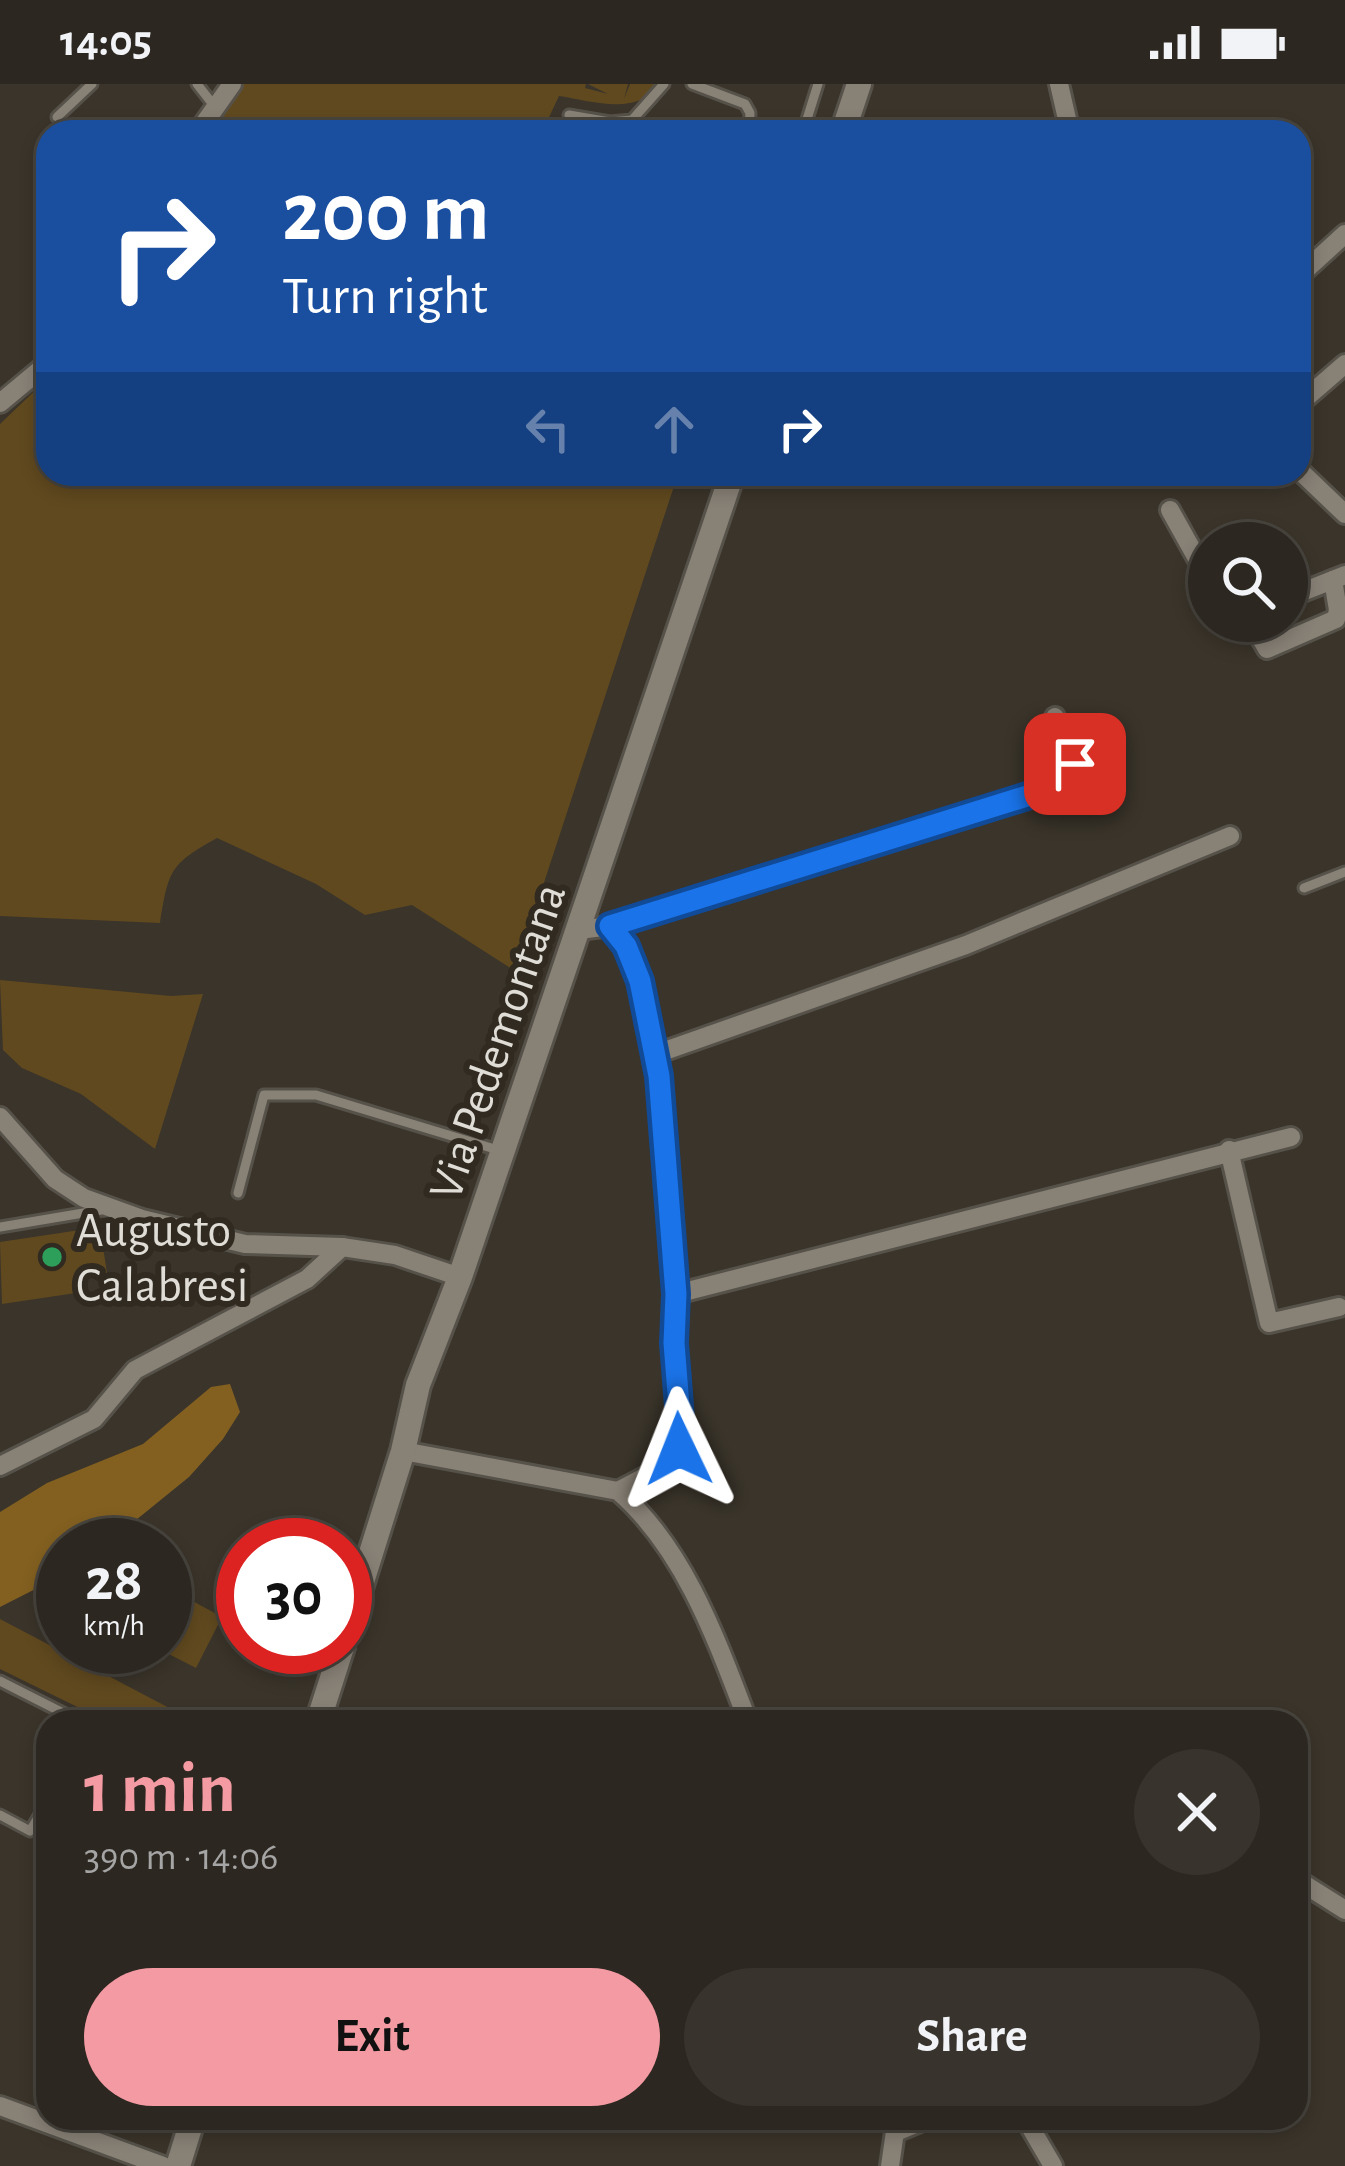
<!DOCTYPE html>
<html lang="en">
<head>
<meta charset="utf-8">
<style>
	:root { --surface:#2c2720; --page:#38332d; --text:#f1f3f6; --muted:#a6a5a5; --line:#48443e; --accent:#f49aa3 }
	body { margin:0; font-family:"Alegreya Sans",sans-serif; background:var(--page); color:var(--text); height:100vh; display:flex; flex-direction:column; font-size:45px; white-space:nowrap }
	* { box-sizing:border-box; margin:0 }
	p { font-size:39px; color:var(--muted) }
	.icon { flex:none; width:66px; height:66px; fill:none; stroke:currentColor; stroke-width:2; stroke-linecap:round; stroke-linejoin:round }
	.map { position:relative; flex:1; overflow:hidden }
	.panel { position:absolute; left:36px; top:1626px; width:1272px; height:420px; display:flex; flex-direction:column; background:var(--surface); border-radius:36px; box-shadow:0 6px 18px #0003,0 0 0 3px var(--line) }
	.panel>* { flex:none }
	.top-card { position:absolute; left:36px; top:36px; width:1275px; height:366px; border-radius:36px; box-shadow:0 6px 18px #0003,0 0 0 3px var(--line); background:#1a4fa0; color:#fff; overflow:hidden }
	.controls { position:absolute; left:1188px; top:438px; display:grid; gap:24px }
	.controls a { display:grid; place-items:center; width:120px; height:120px; border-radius:50%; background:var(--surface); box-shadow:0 6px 18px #0003,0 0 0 3px var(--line); font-size:60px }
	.speed { position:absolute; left:36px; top:1434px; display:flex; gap:24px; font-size:60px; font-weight:700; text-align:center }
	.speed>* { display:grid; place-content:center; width:156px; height:156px; border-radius:50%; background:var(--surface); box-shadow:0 6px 18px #0003,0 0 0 3px var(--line); line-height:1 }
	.speed small { font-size:30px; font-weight:400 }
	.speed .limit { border:18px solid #d22; background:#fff; color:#111 }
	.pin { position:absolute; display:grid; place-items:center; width:102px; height:102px; color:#fff; margin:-51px; border-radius:24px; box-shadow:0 6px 18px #0006 }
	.me { position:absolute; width:132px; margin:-66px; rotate:358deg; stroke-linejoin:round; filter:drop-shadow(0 0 9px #0008) }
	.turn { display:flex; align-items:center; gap:42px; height:252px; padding:0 48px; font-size:54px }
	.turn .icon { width:156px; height:156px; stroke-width:2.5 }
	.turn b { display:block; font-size:84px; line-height:102px }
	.lanes { display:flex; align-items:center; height:114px; padding:0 48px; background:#0003; justify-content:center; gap:60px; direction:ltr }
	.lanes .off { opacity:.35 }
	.round { display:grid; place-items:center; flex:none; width:126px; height:126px; border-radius:63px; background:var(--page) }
	.head { display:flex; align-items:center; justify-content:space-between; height:204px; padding:0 48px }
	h1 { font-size:72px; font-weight:600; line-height:90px; color:var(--accent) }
	.button { display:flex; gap:24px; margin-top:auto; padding:24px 48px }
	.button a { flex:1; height:138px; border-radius:72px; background:var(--accent); color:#111; font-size:48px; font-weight:600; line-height:138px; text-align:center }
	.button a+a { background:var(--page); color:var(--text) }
	.status { display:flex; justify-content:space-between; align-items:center; height:84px; padding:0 60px; background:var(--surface); direction:ltr }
	.status svg { height:33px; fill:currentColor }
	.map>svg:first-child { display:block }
	.green { fill:#60491f }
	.forest { fill:#836020 }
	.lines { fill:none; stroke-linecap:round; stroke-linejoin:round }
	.service-casing { stroke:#56524a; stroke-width:15 }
	.minor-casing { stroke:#56524a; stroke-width:24 }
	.tertiary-casing { stroke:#56524a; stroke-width:30 }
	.path { stroke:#807b73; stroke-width:3; stroke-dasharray:12 6; stroke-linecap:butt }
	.service { stroke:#888176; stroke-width:9 }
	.minor { stroke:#888176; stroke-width:18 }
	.tertiary { stroke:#888176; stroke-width:24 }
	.route-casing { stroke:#114b97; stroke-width:30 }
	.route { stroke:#1a73e8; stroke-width:21 }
	.leisure-dot { fill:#2e9e5b; stroke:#302a21; stroke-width:4.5 }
	.labels { text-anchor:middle; stroke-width:12; stroke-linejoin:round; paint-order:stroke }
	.street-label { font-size:48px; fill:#e0ddd7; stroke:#302a21 }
	.poi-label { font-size:48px; fill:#e0ddd7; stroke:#302a21; text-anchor:start }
</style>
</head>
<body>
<div class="status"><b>14:05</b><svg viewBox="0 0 49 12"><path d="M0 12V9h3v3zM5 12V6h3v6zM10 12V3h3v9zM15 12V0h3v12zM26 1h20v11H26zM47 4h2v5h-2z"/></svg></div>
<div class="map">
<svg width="1345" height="2082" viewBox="0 0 1345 2082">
	<rect width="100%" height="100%" fill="#3a342a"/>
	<!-- green -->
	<g class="green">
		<path d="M239,0H586L585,4L608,10L588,0H628L624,15L630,0H660C636,33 593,17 559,12L542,48H204Z"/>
		<path d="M48,294V390H678L515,887L412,821L365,831L316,800L217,754C169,781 169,786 160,839L0,832V340Z"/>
		<polygon points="0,896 171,912 203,910 155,1065 81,1010 22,984 3,966"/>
		<polygon points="100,1143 107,1189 74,1194 76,1209 2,1220 0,1158"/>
		<polygon points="165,1502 222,1533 196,1584 155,1563 165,1563"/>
		<polygon points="0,1535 196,1638 108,1638 0,1585"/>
	</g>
	<!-- forest -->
	<polygon class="forest" points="230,1300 240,1328 223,1355 189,1393 120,1449 104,1461 63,1461 63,1491 0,1523 0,1428 47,1399 143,1360 211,1303"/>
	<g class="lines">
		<!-- service casing -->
		<g class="service-casing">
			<g id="service">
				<polyline points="197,0 215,23"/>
				<polyline points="692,0 745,20 750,29 749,48"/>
				<polyline points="569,31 610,38 632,36 664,0"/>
				<polyline points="57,33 92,0"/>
				<polyline points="803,48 818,0"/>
				<polyline points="1304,804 1345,788"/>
				<polyline points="238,1109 264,1011 316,1011 498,1066"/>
				<polyline points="0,1143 101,1126"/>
				<polyline points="0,1597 81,1638"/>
				<polyline points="0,1731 30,1747 48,1717"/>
			</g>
		</g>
		<!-- minor casing -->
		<g class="minor-casing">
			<g id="minor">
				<polyline points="1059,0 1070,48"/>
				<polyline points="198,48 232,0"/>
				<polyline points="1299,192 1345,150"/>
				<polyline points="0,319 48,279"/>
				<polyline points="1299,320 1345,280"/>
				<polyline points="1299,386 1345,430"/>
				<polyline points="1170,426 1209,496"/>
				<polyline points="1287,514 1345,491"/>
				<polyline points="1251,537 1267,565 1336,535 1338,526 1333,496"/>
				<polyline points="610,842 1053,703 1069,693 1075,680 1055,633"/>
				<polyline points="579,846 610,842 625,862 640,897 659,991 676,1210 674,1259 681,1356 667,1381 618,1407"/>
				<polyline points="656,970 966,861 1230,752"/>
				<polyline points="0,1033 55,1095 84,1114 142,1135 245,1160 342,1163 395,1171 460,1193"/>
				<polyline points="1229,1066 1269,1239 1339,1223"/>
				<polyline points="676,1210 1291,1053"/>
				<path d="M403,1367L618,1407C685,1465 717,1557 748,1638"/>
				<polyline points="0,1382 94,1335 135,1286 307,1195 342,1163"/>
				<polyline points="1296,1795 1345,1826"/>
				<polyline points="0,2022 163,2082"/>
				<polyline points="1025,2034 1053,2082"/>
				<polyline points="896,2048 930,2034"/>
				<polyline points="890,2082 897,2034"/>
			</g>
		</g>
		<!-- tertiary casing -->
		<g class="tertiary-casing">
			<g id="tertiary">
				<polyline points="843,48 859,0"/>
				<polyline points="345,1552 403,1367 418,1301 460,1193 732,390"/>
				<polyline points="318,1638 342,1563"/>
				<polyline points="178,2082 193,2034"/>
			</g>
		</g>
		<!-- path -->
		<polyline class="path" points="706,1638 726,1628"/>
		<!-- service -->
		<use href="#service" class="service"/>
		<!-- minor -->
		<use href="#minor" class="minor"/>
		<!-- tertiary -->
		<use href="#tertiary" class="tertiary"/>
	</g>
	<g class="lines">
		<!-- route casing -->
		<g class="route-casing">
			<polyline id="route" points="679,1365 681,1347 674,1259 676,1210 659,992 640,897 626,862 610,842 1040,708 1066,696 1075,680"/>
		</g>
		<!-- route -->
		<use href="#route" class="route"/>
	</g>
	<!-- markers -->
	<circle class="leisure-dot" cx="52" cy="1173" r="12"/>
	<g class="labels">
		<!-- street labels -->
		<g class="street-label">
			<text transform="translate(496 957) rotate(-71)" y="17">Via Pedemontana</text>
		</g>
		<!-- poi labels -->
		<g class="poi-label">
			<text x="76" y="1162">Augusto<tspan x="76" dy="55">Calabresi</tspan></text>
		</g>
	</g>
</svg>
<div class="controls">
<a><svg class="icon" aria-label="search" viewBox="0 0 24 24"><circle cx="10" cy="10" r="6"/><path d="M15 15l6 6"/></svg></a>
</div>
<div class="speed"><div>28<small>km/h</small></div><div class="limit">30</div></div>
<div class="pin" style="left:1075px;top:680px;background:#d93025"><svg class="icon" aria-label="arrive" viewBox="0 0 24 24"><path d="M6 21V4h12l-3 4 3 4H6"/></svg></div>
<svg class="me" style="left:679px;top:1365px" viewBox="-20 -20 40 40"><path d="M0-17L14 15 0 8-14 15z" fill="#1a73e8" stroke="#fff" stroke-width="4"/></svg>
<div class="top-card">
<div class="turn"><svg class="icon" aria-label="right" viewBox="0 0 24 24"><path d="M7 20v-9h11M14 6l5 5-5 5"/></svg><div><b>200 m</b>Turn right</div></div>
<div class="lanes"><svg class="icon off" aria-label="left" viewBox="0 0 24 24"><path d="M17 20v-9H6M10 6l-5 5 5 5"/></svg><svg class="icon off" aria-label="ahead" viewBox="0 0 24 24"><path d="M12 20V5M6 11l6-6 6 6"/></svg><svg class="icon" aria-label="right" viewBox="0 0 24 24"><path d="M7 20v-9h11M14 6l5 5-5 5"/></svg></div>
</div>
<section class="panel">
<div class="head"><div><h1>1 min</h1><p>390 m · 14:06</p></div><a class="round"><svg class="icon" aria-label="close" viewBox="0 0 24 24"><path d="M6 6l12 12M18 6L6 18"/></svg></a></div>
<div class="button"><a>Exit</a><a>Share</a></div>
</section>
</div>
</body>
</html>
